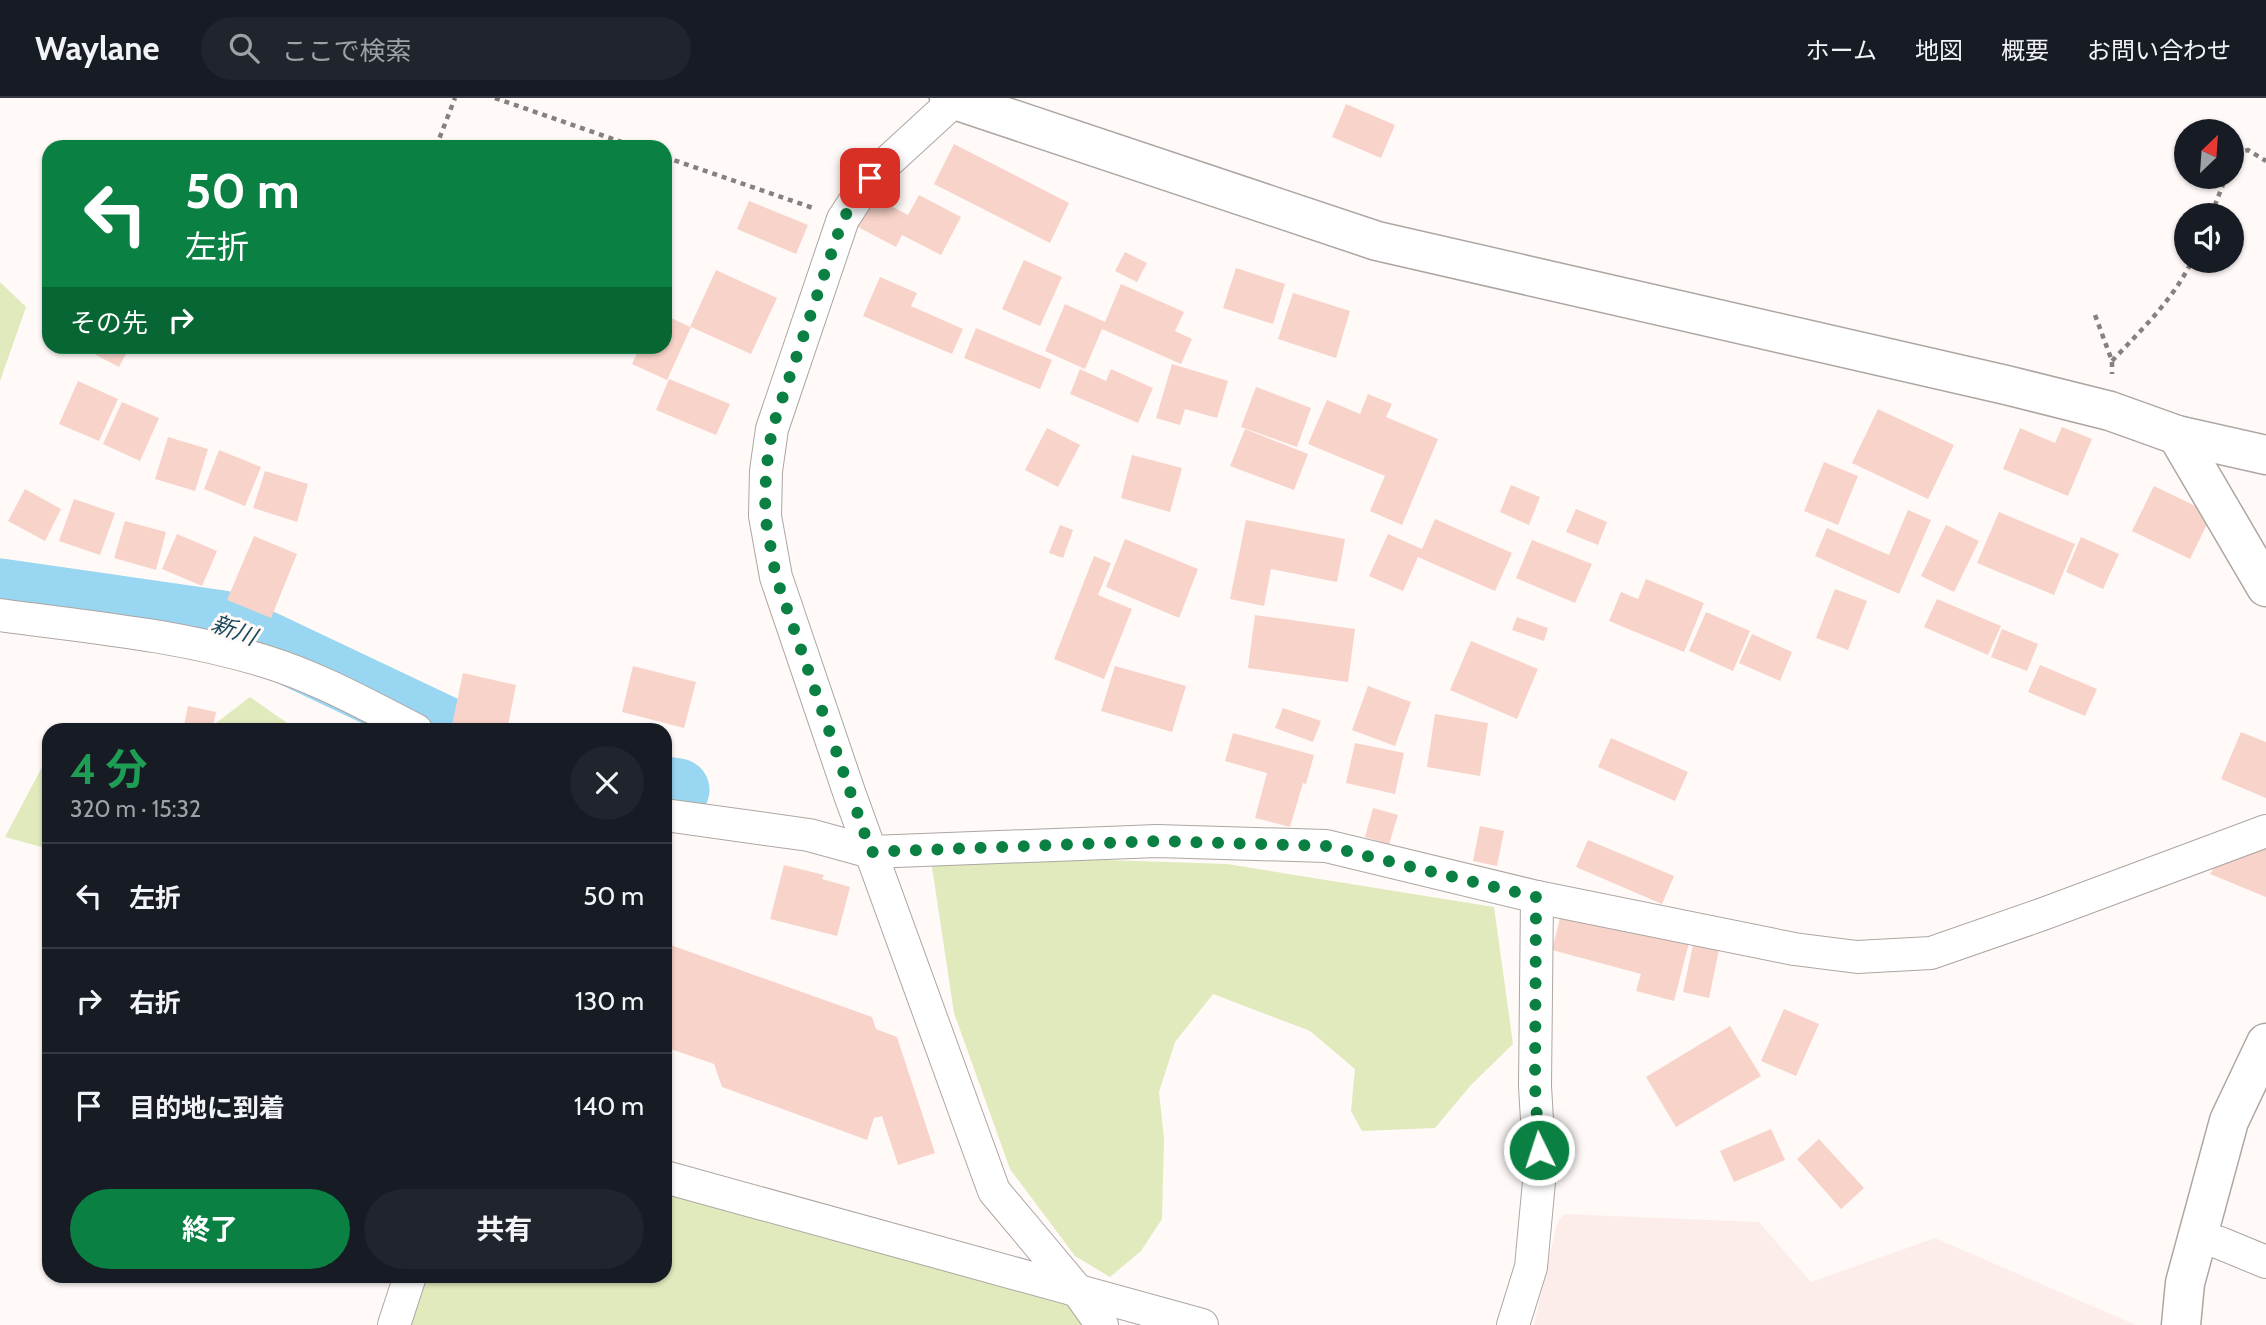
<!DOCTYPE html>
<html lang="ja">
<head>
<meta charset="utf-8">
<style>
	:root { --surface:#171b24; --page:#20242c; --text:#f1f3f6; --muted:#9ea1a6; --line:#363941; --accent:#0b8043 }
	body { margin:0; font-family:Cabin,"Noto Sans JP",sans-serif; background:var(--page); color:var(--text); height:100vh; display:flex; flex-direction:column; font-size:26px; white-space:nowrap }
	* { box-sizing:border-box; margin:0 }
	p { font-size:23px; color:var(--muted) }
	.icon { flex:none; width:38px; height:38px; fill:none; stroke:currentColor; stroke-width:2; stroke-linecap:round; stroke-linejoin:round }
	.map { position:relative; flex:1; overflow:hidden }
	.panel { position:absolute; left:42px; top:625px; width:630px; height:560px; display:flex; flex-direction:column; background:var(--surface); border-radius:21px; box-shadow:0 2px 5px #0004 }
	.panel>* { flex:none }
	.banner { position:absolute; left:42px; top:42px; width:630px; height:214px; border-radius:21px; box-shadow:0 2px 5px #0004; background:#0b8043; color:#fff; overflow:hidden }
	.needle { width:46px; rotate:25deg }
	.controls { position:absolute; left:2174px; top:21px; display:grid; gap:14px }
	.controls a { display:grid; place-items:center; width:70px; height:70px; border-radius:50%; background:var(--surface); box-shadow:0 2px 5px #0004; font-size:35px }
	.pin { position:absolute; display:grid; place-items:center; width:60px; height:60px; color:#fff; margin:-30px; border-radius:14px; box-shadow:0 4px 10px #0006 }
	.me { position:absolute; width:77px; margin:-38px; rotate:356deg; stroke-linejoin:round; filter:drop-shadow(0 0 5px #0008) }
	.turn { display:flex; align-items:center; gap:24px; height:147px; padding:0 28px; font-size:32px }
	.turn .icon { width:91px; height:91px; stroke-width:2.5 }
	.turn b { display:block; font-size:49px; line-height:60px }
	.then { display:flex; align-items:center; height:66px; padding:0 28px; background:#0003; gap:14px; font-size:26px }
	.round { display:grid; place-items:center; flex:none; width:74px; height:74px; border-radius:37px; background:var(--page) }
	.overview { display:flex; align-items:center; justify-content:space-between; height:119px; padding:0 28px }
	h1 { font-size:42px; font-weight:700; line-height:52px; color:#1e9e55 }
	.cta { display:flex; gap:14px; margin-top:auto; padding:14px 28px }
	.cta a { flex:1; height:80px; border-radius:42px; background:var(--accent); color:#fff; font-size:28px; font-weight:700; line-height:80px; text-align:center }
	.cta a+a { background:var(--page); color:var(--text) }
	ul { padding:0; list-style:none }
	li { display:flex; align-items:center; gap:21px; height:105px; padding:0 28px; border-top:2px solid var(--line) }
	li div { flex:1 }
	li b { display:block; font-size:26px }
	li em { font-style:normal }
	header { display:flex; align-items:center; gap:42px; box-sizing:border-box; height:98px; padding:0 35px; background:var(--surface); border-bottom:2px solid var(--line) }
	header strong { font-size:33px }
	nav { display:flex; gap:38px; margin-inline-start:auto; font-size:24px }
	.search { width:490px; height:63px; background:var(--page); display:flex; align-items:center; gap:18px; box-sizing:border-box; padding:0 24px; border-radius:38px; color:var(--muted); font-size:26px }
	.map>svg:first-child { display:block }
	.industrial { fill:#fdedea }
	.green { fill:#e1eabc }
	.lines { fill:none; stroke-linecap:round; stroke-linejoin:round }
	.river { stroke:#99d6f1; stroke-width:63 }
	.building { fill:#f8d3c9 }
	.minor-casing { stroke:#ada6a3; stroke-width:34 }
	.tertiary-casing { stroke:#ada6a3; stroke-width:41 }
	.path { stroke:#84817f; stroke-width:4.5; stroke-dasharray:5 5; stroke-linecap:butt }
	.minor { stroke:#fff; stroke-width:32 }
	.tertiary { stroke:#fff; stroke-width:38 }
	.route { stroke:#0b8043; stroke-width:12; stroke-dasharray:0 21.6 }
	.labels { text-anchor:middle; stroke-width:6; stroke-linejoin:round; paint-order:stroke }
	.water-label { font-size:23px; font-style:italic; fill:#184a5d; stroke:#fffaf8 }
</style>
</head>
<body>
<header>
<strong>Waylane</strong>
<div class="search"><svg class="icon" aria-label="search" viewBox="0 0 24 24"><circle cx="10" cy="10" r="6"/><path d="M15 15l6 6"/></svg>ここで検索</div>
<nav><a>ホーム</a><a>地図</a><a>概要</a><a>お問い合わせ</a></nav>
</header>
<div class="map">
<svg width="2266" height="1227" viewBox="0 0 2266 1227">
	<rect width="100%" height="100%" fill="#fffaf8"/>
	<!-- industrial -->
	<polygon class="industrial" points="1564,1116 1759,1124 1811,1184 1935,1140 2136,1227 1534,1227 1557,1125"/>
	<!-- green -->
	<g class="green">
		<polygon points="0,184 26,209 0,283"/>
		<polygon points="250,599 297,632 207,632"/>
		<polygon points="49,667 49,751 5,739 42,669"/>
		<polygon points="930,756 1227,766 1494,809 1513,946 1471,987 1435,1030 1362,1033 1351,1013 1355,971 1310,933 1213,896 1175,944 1159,994 1164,1040 1162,1121 1141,1153 1110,1179 1075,1158 1010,1071 954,915"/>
		<polygon points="665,1093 1080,1211 1087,1227 409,1227 427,1178 665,1178"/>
	</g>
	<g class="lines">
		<!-- river -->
		<g class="river">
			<polyline points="0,492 222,524 450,632"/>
			<polyline points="665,690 678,692"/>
		</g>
	</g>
	<!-- building -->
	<g class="building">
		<polygon points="1346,6 1395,27 1381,60 1332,39"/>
		<polygon points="954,46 1069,105 1050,145 934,86"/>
		<polygon points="919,97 961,119 941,157 902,137 896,149 856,128 872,98 908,117"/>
		<polygon points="749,103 808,127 796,156 737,131"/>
		<polygon points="1125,154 1147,165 1137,184 1115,173"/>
		<polygon points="1024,162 1062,179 1040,228 1002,211"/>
		<polygon points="1236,170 1285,186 1273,226 1223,210"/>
		<polygon points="716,172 777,200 751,256 691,229 667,282 632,266 640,248 665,248 665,217 690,229"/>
		<polygon points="880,179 917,195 911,208 963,231 952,256 863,218"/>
		<polygon points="1121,186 1184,214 1175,233 1192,241 1181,266 1102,231 1085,271 1045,253 1065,206 1105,224"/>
		<polygon points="1293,195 1350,213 1336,260 1278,241"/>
		<polygon points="976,230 1052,262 1040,291 964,260"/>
		<polygon points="100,248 130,248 119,269 96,257"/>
		<polygon points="1172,266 1228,283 1217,320 1185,311 1180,327 1156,320"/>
		<polygon points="1080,271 1106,283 1111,271 1153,290 1138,325 1070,296"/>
		<polygon points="669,281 730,306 716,337 656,312"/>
		<polygon points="78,283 118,301 99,343 59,326"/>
		<polygon points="1256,289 1311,310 1297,349 1241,329"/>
		<polygon points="1368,296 1392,306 1386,319 1438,341 1402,427 1370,413 1385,378 1308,346 1327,302 1360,316"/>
		<polygon points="122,304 159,320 140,363 103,346"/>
		<polygon points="1878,311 1954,347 1928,401 1852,365"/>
		<polygon points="2062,329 2092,341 2068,398 2003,371 2020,330 2055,345"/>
		<polygon points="1047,330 1080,347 1058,389 1025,372"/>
		<polygon points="1245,331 1308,356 1294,392 1230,368"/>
		<polygon points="168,339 208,351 195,393 155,381"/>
		<polygon points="219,352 261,369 245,408 204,391"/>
		<polygon points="1132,357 1182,370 1170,414 1121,400"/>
		<polygon points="1824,364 1858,378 1838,427 1804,413"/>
		<polygon points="265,373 308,386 297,424 253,410"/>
		<polygon points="1511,387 1540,399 1529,427 1500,414"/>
		<polygon points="2154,388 2212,416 2190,461 2132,433"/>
		<polygon points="25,391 61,411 45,443 8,423"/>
		<polygon points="74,401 115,415 100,457 59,443"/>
		<polygon points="1576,411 1607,424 1598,447 1566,434"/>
		<polygon points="1908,412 1931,422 1899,496 1815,458 1827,430 1889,457"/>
		<polygon points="1999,414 2075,446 2054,497 1977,465"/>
		<polygon points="1435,421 1512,455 1495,493 1418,459 1403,493 1369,478 1388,436 1422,451"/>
		<polygon points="1246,422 1345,441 1337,484 1271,471 1264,508 1230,501"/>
		<polygon points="125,423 166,434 156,472 114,460"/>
		<polygon points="1060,427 1073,432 1063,460 1049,455"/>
		<polygon points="1946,427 1979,443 1954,494 1921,478"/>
		<polygon points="177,436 217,453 202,488 162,471"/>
		<polygon points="254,438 297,456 271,520 227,502"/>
		<polygon points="2081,439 2119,456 2103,491 2066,474"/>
		<polygon points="1125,441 1198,471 1179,520 1106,489"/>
		<polygon points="1532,442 1592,466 1575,505 1516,480"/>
		<polygon points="1094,458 1111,465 1098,497 1132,511 1104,581 1054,561"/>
		<polygon points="1646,481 1704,505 1684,554 1609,523 1621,494 1638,501"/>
		<polygon points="1835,491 1867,503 1848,552 1816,540"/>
		<polygon points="1937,501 2001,528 1988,557 1924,529"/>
		<polygon points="1706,514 1750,533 1733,573 1689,553"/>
		<polygon points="1255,517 1355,531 1348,584 1248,570"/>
		<polygon points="1517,519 1548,530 1544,543 1512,532"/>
		<polygon points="2002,531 2038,546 2027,573 1991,559"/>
		<polygon points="1752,536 1792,554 1780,583 1739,565"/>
		<polygon points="1471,543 1538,571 1517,621 1450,592"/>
		<polygon points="2040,567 2097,591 2085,618 2028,594"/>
		<polygon points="633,568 696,584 684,630 622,614"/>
		<polygon points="1115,568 1186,588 1172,634 1101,613"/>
		<polygon points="463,575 516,587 508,627 524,632 451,632"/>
		<polygon points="1368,588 1411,604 1395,648 1352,632"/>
		<polygon points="188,608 216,614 212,632 183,632"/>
		<polygon points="1283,610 1321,623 1313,644 1275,630"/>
		<polygon points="1435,616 1488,625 1480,678 1427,669"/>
		<polygon points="2241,634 2266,644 2266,700 2221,681"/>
		<polygon points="1233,635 1314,657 1306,686 1303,685 1290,729 1255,720 1267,675 1225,663"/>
		<polygon points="1611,640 1688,674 1675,703 1598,669"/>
		<polygon points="1355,645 1404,655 1395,696 1346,685"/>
		<polygon points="1373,710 1398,717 1389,746 1365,739"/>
		<polygon points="1480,728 1504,733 1497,768 1473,763"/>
		<polygon points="1588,742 1674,778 1662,806 1576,769"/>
		<polygon points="2266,743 2266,799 2210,776 2219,762"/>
		<polygon points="784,767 824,777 822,781 850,789 837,838 770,821"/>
		<polygon points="1563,808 1690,841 1674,903 1636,893 1641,876 1552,852"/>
		<polygon points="1694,842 1720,847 1709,900 1683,894"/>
		<polygon points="665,845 872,919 876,931 897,939 935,1055 898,1067 882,1018 874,1020 867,1042 722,989 714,966 665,949"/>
		<polygon points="1784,911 1819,926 1796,978 1761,963"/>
		<polygon points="1730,928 1761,978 1676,1029 1646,979"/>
		<polygon points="1771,1031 1785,1062 1734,1084 1720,1053"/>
		<polygon points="1819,1041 1864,1090 1841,1111 1797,1061"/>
	</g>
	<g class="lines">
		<!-- minor casing -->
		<g class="minor-casing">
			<g id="minor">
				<polyline points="955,2 870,80 843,121 772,331 766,373 765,418 776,479 850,697 994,1093 1077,1192 1102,1227"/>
				<path d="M0,517C89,529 179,537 264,563C317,579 367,607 416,632"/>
				<polyline points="665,717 809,737 871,754 1157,743 1326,748 1537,799 1794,851 1857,859 1931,855 2043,816 2266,733"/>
				<polyline points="665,1079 1202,1227"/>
				<polyline points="2197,1138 2220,1145 2266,1164"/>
				<polyline points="394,1227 410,1178"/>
				<polyline points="1513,1227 1531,1169 1540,1073 1535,988 1537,799"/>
			</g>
		</g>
		<!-- tertiary casing -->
		<g class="tertiary-casing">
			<g id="tertiary">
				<polyline points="949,0 1377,143 2006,287 2110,313 2177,337 2266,357"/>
				<polyline points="2177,337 2266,489"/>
				<polyline points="2181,1227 2185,1185 2229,1023 2266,945"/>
			</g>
		</g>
		<!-- path -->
		<g class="path">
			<polyline points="495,0 636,49"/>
			<polyline points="436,49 455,0"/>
			<polyline points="665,59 813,110"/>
			<polyline points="2231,66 2241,54 2248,52 2266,63"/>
			<polyline points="2211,117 2226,79"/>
			<polyline points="2095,217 2112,263 2112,276"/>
			<path d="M2112,263C2143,230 2172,203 2192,163"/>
		</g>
		<!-- minor -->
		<use href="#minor" class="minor"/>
		<!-- tertiary -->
		<use href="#tertiary" class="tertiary"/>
	</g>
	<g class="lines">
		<!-- route -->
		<polyline class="route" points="870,80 843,121 772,331 766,373 765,418 776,479 871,754 1157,743 1326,748 1536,799 1535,988 1539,1052"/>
	</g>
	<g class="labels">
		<!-- water labels -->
		<g class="water-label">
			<text transform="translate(234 532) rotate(20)" y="8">新川</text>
		</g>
	</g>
</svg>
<div class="controls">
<a><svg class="needle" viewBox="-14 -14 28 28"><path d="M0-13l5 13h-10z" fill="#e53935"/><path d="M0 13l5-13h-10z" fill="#9ea1a6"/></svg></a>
<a><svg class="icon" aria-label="sound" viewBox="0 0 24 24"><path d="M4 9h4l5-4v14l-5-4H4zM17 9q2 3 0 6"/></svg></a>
</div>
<div class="pin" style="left:870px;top:80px;background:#d93025"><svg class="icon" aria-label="arrive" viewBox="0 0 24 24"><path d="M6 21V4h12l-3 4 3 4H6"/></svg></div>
<svg class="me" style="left:1539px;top:1052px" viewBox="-20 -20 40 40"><circle r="17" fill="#0b8043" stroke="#fff" stroke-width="3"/><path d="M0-11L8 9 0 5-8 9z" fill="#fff"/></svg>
<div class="banner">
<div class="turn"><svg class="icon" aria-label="left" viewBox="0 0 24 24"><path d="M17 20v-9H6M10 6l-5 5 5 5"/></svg><div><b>50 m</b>左折</div></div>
<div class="then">その先<svg class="icon" aria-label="right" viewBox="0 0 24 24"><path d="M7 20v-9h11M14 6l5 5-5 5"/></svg></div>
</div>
<section class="panel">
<div class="overview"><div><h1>4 分</h1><p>320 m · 15:32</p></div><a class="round"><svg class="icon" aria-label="close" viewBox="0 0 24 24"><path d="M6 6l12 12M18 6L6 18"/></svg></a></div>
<ul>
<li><svg class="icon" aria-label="left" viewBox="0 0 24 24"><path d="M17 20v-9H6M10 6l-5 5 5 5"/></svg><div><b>左折</b></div><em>50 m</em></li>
<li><svg class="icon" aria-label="right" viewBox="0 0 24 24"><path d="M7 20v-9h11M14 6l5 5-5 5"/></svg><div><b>右折</b></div><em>130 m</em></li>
<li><svg class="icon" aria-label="arrive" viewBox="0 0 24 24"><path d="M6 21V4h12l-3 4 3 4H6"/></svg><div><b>目的地に到着</b></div><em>140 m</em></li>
</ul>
<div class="cta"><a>終了</a><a>共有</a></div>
</section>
</div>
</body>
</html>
